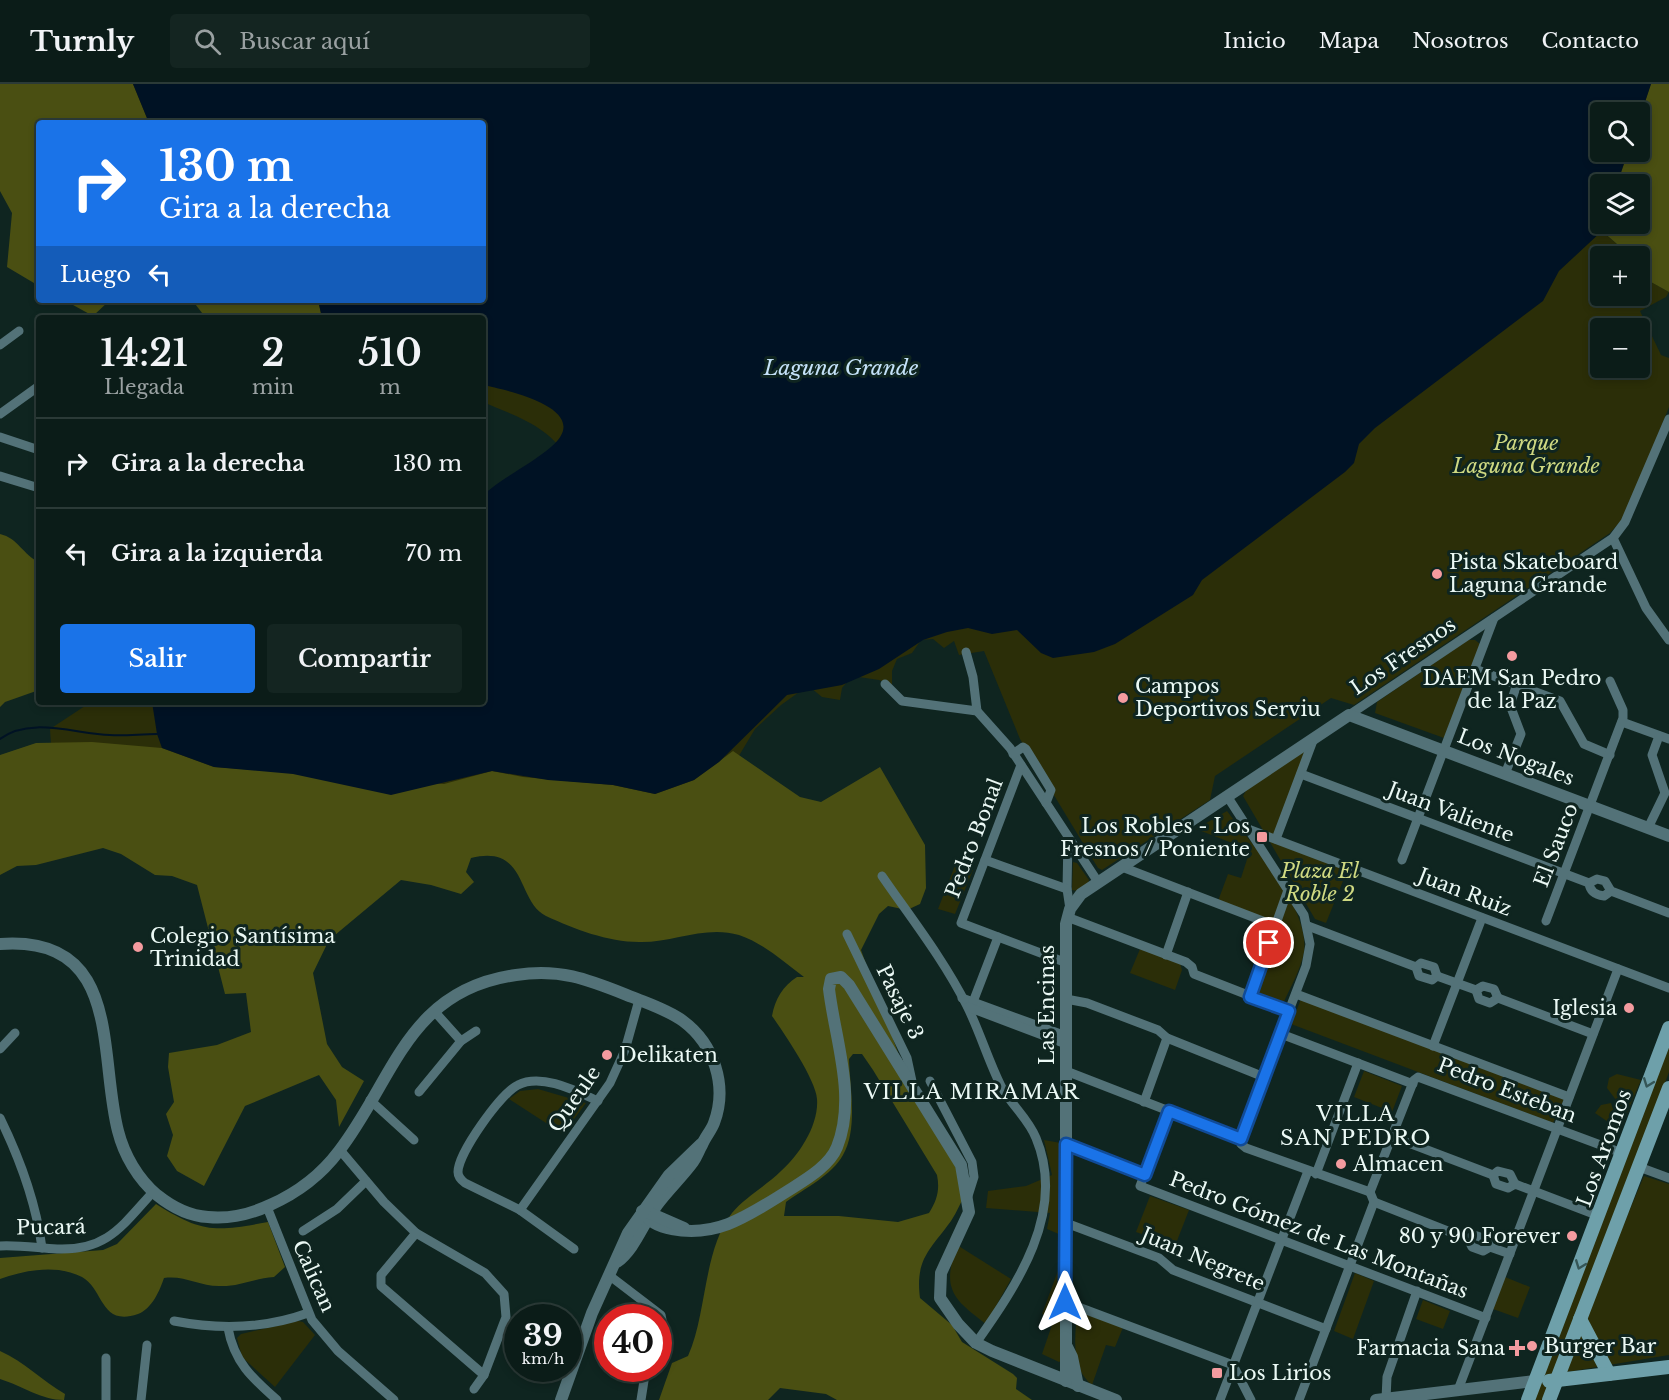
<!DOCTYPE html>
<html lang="es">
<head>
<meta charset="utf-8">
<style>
	:root { --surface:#0b1c18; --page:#142521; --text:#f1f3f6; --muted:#9aa1a2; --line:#2b3a37; --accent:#1a73e8 }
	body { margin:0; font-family:"Libre Baskerville",serif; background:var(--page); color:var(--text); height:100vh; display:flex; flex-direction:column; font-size:22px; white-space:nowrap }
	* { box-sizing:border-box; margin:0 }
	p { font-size:20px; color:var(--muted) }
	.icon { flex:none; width:33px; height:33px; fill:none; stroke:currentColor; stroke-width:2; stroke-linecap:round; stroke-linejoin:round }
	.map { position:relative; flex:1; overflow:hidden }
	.panel { position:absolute; left:36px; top:231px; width:450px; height:390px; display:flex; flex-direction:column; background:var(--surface); border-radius:6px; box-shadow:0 3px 9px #0003,0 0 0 2px var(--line) }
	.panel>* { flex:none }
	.guide { position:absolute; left:36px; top:36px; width:450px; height:183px; border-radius:6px; box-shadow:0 3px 9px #0003,0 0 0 2px var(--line); background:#1a73e8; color:#fff; overflow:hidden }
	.tools { position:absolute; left:1590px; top:18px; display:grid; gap:12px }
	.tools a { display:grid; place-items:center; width:60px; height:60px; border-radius:6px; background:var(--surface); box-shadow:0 3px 9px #0003,0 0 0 2px var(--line); font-size:30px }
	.speed { position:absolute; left:504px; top:1220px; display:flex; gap:12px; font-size:30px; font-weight:700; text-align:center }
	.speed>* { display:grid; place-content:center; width:78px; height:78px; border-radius:50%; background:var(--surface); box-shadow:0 3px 9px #0003,0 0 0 2px var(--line); line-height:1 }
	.speed small { font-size:15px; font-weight:400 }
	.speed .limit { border:9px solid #d22; background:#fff; color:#111 }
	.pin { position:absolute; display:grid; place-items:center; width:51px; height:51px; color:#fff; margin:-26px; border:3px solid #fff; border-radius:50%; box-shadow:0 2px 6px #0007 }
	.me { position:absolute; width:66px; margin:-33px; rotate:0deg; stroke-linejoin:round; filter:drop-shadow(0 0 4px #0008) }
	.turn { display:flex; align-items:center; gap:21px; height:126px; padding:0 24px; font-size:27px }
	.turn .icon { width:78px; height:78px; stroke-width:2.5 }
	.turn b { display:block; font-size:42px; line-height:51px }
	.then { display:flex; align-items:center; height:57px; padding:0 24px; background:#0003; gap:12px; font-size:22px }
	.eta { display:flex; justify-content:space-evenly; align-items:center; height:102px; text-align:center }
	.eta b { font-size:36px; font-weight:600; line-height:42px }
	.button { display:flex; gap:12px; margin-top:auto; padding:12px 24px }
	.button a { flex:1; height:69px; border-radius:6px; background:var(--accent); color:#fff; font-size:24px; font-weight:600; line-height:69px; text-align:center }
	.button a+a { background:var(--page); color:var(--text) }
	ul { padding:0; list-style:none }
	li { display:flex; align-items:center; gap:18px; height:90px; padding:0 24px; border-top:2px solid var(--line) }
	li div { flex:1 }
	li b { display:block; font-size:22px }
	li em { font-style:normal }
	header { display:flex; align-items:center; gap:36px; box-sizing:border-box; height:84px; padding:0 30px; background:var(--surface); border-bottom:2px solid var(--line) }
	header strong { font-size:28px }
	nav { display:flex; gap:33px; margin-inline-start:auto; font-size:21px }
	.search { width:420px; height:54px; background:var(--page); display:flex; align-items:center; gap:15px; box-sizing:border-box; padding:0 21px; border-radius:6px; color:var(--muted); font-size:22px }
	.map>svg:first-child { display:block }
	.green { fill:#2b2e08; fill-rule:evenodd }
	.forest { fill:#4a4f12; fill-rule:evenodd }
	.water { fill:#001224 }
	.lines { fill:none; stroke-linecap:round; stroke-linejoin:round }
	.stream { stroke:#001224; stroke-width:2 }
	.minor { stroke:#537278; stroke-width:9 }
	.tertiary { stroke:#537278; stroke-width:12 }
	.secondary { stroke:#6ea0aa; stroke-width:14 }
	.oneway { stroke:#355657 }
	.route-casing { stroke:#114b97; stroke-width:15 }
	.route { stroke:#1a73e8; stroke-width:10 }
	.poi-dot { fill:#f49b9f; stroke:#0f2520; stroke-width:2 }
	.labels { text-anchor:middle; stroke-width:6; stroke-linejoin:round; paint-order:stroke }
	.park-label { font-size:20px; font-style:italic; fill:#cfd982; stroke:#0f2520 }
	.poi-label { font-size:20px; fill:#ebf9f5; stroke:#0f2520; text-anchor:start }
	.street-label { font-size:20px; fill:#ebf9f5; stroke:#0f2520 }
	.water-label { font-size:21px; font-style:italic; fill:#c5e2f9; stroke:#0f2520 }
	.neighbourhood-label { font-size:21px; letter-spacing:1.5px; fill:#ebf9f5; stroke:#0f2520 }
</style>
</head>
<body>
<header>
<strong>Turnly</strong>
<div class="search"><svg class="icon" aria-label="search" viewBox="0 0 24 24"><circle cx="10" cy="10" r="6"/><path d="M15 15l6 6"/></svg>Buscar aquí</div>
<nav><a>Inicio</a><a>Mapa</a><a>Nosotros</a><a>Contacto</a></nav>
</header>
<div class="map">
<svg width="1669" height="1316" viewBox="0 0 1669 1316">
	<rect width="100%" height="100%" fill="#0f2520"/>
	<!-- green -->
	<g class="green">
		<path d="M132,0H1669L1640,59V28H1600V68H1631L1621,100H1600V140H1611L1605,150L1617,160L1622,172H1600V212H1640V192L1669,208L1666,213L1640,227L1661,271L1669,274V323L1625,432L1610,449L1354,621L1331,614L1215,692L1210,716L1102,786L1098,784L1020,655L984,567L959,571L954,557L944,564L933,555L921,556L912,569L897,575L892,587V601L879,596L852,592L842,604L840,616L822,613L811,604L802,606L781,621L755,645L737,675L669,727L411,716L51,661L50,645L91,618H483L564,369C546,341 513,331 483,318V234H316L308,216H483V39H147ZM1600,244H1640V284H1600Z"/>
		<polygon points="1468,556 1475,556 1480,560 1444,654 1375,629 1377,618"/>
		<polygon points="1309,664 1273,757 1347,787 1326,839 1315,835 1243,712 1247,705"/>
		<path d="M1227,727C1252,761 1310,824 1304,868C1301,885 1290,904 1283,920L1252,910L1278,842L1218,817L1228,790L1241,794L1250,766L1196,745Z"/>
		<polygon points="1073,778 1077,779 1089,796 1088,800 1078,807 1072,806"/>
		<polygon points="956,779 973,786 955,830 938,825"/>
		<polygon points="1140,865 1180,879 1182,886 1175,906 1130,889"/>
		<polygon points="1301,915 1565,1013 1553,1039 1291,940"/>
		<polygon points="1669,962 1669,988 1545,1316 1533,1316"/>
		<polygon points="1364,987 1402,1002 1392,1028 1354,1013"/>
		<polygon points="1617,990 1641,996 1624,1036 1619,1020 1607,1004 1609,994"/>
		<polygon points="538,1005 586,1019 563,1050 509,1015 520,1007"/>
		<polygon points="1611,1019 1617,1038 1614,1042 1595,1029 1601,1021"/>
		<polygon points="1044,1056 1061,1059 1061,1151 1047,1145 1050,1129 986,1124 988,1107 1026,1102 1052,1091"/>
		<polygon points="1644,1092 1669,1100 1669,1271 1561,1289"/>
		<polygon points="1150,1112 1189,1126 1175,1162 1136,1148"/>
		<path d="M957,1161L1011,1195L986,1240C951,1214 942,1204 957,1161Z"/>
		<polygon points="1059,1184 1062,1185 1062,1276 1059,1278 1042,1270 1054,1235 1042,1230"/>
		<polygon points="1355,1189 1374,1197 1353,1255 1334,1247"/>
		<polygon points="1505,1193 1530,1203 1518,1234 1493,1225"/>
		<polygon points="1423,1216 1450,1227 1443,1245 1416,1235"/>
		<path d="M1077,1224L1124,1241L1115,1263L1106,1261L1092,1301C1069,1282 1076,1251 1077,1224Z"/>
		<polygon points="298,1237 303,1238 315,1251 275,1303 242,1273 237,1254 241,1250"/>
	</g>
	<!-- forest -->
	<g class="forest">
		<polygon points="0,0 133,0 149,39 39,39 39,202 7,183 12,129 0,107"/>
		<polygon points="1651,0 1669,0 1669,208 1640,192 1640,172 1622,172 1617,160 1602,147 1605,140 1640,140 1640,100 1617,100 1628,68 1640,68 1640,33"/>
		<polygon points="64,216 110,216 93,232"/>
		<polygon points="192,216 318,216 322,234 206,234"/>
		<path d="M0,450C18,454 23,471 39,478V606L5,618L0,623Z"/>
		<path d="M92,658L162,664L214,683L444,700L492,687L523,693L613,701L655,710L694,696L733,667L800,713L821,718L880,683L925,761L926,804L920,820L907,826L888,822L879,830L861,866L914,1013L950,1066L967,1107C961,1117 957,1128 951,1137C930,1166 915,1175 920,1214L952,1241L962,1258L1013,1290L1017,1294L1016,1305L1032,1316H837L826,1310L780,1304L768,1316H659L672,1279L688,1272C707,1230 703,1166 732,1129C745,1113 766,1102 781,1087C799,1071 819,1041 817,1015C816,996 784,949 772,932C775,915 783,902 797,893H804C784,878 763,859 739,851C705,841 672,859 639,858C608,858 574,845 546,832C516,817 528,760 471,774L466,788L474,798L461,810L431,801L401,796L329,856L313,889L327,960L342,983L364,997L339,1043L336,1016L319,991L245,1022L204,1102L177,1087L167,1072L173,1051L166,1030L174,1018L168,983L169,969L217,961L251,948L246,909L225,910L197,801L172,792L155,791L121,770L103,764L36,781L17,782L0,791V671L36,659ZM853,970H862L873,986L937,1091C940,1106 937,1116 929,1129L898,1138L839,1132H784L786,1118C804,1105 832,1091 843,1071C858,1045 850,1004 849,975Z"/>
		<path d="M156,1120C202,1149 215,1148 268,1138L285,1183L274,1193C255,1194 239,1203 219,1202C199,1202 184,1191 164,1194C160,1206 152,1225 138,1230C100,1243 104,1205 82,1193C57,1180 25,1186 0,1195V1174L103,1166L117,1160Z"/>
		<path d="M0,1267C25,1278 42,1297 65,1310L64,1316C41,1316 23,1302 0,1295Z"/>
	</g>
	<!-- water -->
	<path class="water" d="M133,0H1651L1640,33V28H1600V68H1628L1617,100H1600V140H1605L1602,147L1559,187L1543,217L1375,344L1359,360L1354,379L1345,388L1202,496L1193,511L1115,560L1094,568L1053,574L1041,569L1017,546L992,550L968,544L947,548L923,556L879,585L842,601L787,611L719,678L694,696L655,710L613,701L548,696L492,687L391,711L293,690L214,683L162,664L157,650L152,618H483V411C505,392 531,380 551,363C596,325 507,306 483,301V234H322L318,216H483V39H149Z"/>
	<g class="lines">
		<!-- stream -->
		<path class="stream" d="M0,655C30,632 76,650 110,651C125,652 141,650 157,650"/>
		<!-- minor -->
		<g class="minor">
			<polyline points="0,261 19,247"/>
			<polyline points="0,330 39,302"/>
			<polyline points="0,353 39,366"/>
			<polyline points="0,392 39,404"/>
			<polyline points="1613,454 1646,524 1669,556"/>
			<polyline points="1475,585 1560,617 1584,660 1610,671"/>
			<polyline points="885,600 902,617 977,627 973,593 966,568"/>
			<polyline points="977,627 1010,664 1098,798"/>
			<polyline points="1349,631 1613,454 1625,438 1669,335"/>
			<polyline points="1622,638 1669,655"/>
			<polyline points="1013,670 1023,663 1026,665 1051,706 1046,719"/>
			<polyline points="1021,681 961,839 1067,879"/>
			<path d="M1301,690L1589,799C1590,808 1596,811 1604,812L1611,807"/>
			<polyline points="1505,690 1521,650 1510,621 1517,600"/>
			<polyline points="1227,712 1304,831 1310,860 1306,882 1242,1050 1241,1060 1246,1064 1370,1108"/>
			<polyline points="1648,744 1665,709 1652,671 1659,652"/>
			<polyline points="1248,745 1669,904"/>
			<polyline points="1068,753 1067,805 1070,825"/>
			<polyline points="1276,755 1314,654"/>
			<polyline points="985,776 1067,805"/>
			<polyline points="1402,776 1494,534"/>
			<polyline points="1122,783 1276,842"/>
			<path d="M882,792C911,834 944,876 967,922C980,948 988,976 1001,1002C1011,1021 1028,1034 1036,1054C1067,1128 1017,1201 976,1259"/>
			<polyline points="1589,799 1597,795 1605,797 1611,807 1669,829"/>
			<polyline points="1067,833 1186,878 1192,883 1194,890 1289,927"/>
			<polyline points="1546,837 1623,634 1623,626 1610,597"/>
			<polyline points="1308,842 1416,883 1419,892 1432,896 1437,892 1476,906"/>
			<polyline points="847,850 907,974 913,1002"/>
			<polyline points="1166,871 1188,808"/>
			<polyline points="1416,883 1421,879 1434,883 1437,892"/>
			<polyline points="1476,906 1483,902 1494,905 1498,914"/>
			<polyline points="1476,906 1479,915 1490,919 1498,914"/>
			<polyline points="1296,910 1569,1013"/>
			<polyline points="1250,913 1288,806"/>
			<polyline points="962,914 1066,952"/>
			<polyline points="1498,914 1593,950"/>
			<polyline points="1066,915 1087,919 1158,946 1167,954 1264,993"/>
			<polyline points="973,918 998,853"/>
			<polyline points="968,923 1066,960"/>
			<polyline points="435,928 461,957"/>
			<polyline points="1281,950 1413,1000"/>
			<polyline points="1433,962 1482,834"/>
			<polyline points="0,965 15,949"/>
			<polyline points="1066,987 1241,1055"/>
			<polyline points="930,997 972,1078 974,1093 968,1112"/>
			<polyline points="419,1008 461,957 476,947"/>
			<polyline points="370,1016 414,1056"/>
			<polyline points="1144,1018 1167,954"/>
			<polyline points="1169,1027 1140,1102 1486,1234"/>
			<path d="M0,1034C20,1075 36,1118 42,1164"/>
			<polyline points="1393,1053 1493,1091"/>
			<polyline points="1066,1060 1145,1091"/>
			<polyline points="340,1066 384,1118 416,1149 485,1189 504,1210 506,1233 484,1291 474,1305"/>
			<polyline points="1639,1083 1669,1094"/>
			<polyline points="1316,1090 1358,979"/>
			<polyline points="1493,1091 1496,1100 1508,1104 1515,1100 1599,1132"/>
			<polyline points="1493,1091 1498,1087 1510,1090 1515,1100"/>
			<polyline points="1370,1108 1414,996 1418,993 1622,1069"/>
			<polyline points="1374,1118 1468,1155"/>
			<polyline points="267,1123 312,1236 338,1267 394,1316"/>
			<polyline points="520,1126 610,999 625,966 639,916"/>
			<polyline points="1066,1139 1159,1174 1173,1186 1326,1245"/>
			<polyline points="303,1147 337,1125 366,1097"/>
			<polyline points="416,1149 381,1191 381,1202 484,1291"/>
			<polyline points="1468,1155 1472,1163 1483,1167 1490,1163 1510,1170"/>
			<polyline points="1468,1155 1474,1151 1486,1155 1490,1163"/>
			<path d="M0,1162C19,1161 38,1164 57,1165C107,1167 122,1142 153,1108"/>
			<path d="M574,1165L520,1126L465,1099C461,1096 458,1093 458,1088C458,1069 501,1009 518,1001C542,989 576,1007 598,1017"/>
			<polyline points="610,1192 661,1231 663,1241 658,1254"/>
			<polyline points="1065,1218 1233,1281 1251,1316"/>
			<path d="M174,1237C221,1246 264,1245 308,1229"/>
			<path d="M228,1244C234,1278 252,1294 277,1316"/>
			<polyline points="1458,1306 1618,885"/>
			<polyline points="1386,1315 1387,1293 1417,1207"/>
			<polyline points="106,1316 106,1274"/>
			<polyline points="141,1316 147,1261"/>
			<polyline points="641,1316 646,1284"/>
			<polyline points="1220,1316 1308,1087"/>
			<polyline points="1299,1316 1374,1118 1370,1108"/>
		</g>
		<!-- tertiary -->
		<g class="tertiary">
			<path d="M0,860C123,851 98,970 118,1047C124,1071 138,1095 157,1111C172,1123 189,1132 208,1133C229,1135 251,1130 270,1121C297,1109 321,1091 339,1067C394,996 407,906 516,891C562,884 589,896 632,913C649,920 668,926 683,937C714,960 728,1002 714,1039C711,1047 705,1053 702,1061C699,1066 697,1072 693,1078C682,1093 668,1106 657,1121C643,1139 635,1165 617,1178"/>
			<path d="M642,1127C649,1138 659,1143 672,1145C717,1154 749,1131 786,1108C803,1097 829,1083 837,1063C857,1013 835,956 829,905L831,895L841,893L849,901L961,1081L969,1128L941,1189L940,1214L958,1240L976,1259L992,1267L1116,1316"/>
			<polyline points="645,1127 684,1144"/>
			<polyline points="1067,1263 1072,1273 1078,1302"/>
			<polyline points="1066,1297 1066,840 1070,825 1081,810 1349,631 1669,752"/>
			<polyline points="561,1316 592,1229 628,1149 669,1091 701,1060"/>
			<polyline points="1376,1316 1535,1297"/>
		</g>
		<!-- secondary -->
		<g class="secondary">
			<polyline points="1580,1235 1609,1290"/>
			<polyline points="1549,1297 1669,1283"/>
			<polyline points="1528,1316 1669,944"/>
			<polyline points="1549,1316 1669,1004"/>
		</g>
	</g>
	<!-- one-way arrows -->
	<defs><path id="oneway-chevron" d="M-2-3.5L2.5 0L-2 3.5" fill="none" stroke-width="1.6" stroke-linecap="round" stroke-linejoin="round" transform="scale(1.5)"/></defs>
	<g class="oneway">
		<use href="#oneway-chevron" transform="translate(1648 999) rotate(111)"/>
		<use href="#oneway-chevron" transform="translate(1580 1181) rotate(111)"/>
	</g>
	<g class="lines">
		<!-- route casing -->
		<g class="route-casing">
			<polyline id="route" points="1065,1218 1066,1060 1145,1091 1169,1027 1241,1055 1289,927 1250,913 1269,859"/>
		</g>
		<!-- route -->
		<use href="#route" class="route"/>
	</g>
	<!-- markers -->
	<g class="poi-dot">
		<circle cx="1437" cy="490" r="6"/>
		<circle cx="1512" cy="572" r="6"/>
		<circle cx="1123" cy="614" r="6"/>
		<rect x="1256" y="747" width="12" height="12" rx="3"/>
		<circle cx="138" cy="863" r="6"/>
		<circle cx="1629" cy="924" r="6"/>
		<circle cx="607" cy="971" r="6"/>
		<circle cx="1341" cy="1080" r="6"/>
		<circle cx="1572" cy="1152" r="6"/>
		<circle cx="1532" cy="1262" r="6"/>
		<path d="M1514 1255h6v6h6v6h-6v6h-6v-6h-6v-6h6z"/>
		<rect x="1211" y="1283" width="12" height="12" rx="3"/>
	</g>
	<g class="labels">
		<!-- park labels -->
		<g class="park-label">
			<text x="1526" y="366">Parque<tspan x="1526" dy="23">Laguna Grande</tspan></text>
			<text x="1320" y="794">Plaza El<tspan x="1320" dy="23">Roble 2</tspan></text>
		</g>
		<!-- poi labels -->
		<g class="poi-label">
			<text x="1449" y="485">Pista Skateboard<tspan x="1449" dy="23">Laguna Grande</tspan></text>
			<text x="1512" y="601" text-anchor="middle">DAEM San Pedro<tspan x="1512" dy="23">de la Paz</tspan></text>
			<text x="1135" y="609">Campos<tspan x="1135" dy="23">Deportivos Serviu</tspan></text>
			<text x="1250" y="749" text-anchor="end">Los Robles - Los<tspan x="1250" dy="23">Fresnos / Poniente</tspan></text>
			<text x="150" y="859">Colegio Santísima<tspan x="150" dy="23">Trinidad</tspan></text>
			<text x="1617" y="931" text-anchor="end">Iglesia</text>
			<text x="619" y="978">Delikaten</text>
			<text x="1353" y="1087">Almacen</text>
			<text x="1560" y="1159" text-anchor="end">80 y 90 Forever</text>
			<text x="1544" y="1269">Burger Bar</text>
			<text x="1505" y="1271" text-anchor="end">Farmacia Sana</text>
			<text x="1229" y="1296">Los Lirios</text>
		</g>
		<!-- street labels -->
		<g class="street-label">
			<text transform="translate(1403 572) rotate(-34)" y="7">Los Fresnos</text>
			<text transform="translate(1516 673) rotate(21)" y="7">Los Nogales</text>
			<text transform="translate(1451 728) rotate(21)" y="7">Juan Valiente</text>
			<text transform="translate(974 754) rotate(-69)" y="7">Pedro Bonal</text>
			<text transform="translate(1556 761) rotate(-69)" y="7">El Sauco</text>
			<text transform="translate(1465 808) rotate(21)" y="7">Juan Ruiz</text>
			<text transform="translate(900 918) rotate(64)" y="7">Pasaje 3</text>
			<text transform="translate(1047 921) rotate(-90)" y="7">Las Encinas</text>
			<text transform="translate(1507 1006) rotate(21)" y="7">Pedro Esteban</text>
			<text transform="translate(574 1015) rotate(-55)" y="7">Queule</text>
			<text transform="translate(1604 1064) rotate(-70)" y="7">Los Aromos</text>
			<text transform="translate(51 1143) rotate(-1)" y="7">Pucará</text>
			<text transform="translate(1319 1151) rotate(21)" y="7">Pedro Gómez de Las Montañas</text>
			<text transform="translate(1203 1175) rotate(23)" y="7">Juan Negrete</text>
			<text transform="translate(314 1192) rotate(66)" y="7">Calican</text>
		</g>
		<!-- water labels -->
		<g class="water-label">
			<text x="841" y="291">Laguna Grande</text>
		</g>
		<!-- neighbourhood labels -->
		<g class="neighbourhood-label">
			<text x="972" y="1015">VILLA MIRAMAR</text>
			<text x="1356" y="1037">VILLA<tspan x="1356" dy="24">SAN PEDRO</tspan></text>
		</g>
	</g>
</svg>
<div class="tools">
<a><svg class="icon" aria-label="search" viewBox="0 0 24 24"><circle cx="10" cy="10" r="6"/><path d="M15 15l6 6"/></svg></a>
<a><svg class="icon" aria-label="layers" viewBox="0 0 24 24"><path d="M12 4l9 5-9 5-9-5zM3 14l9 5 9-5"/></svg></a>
<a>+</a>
<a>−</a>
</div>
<div class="speed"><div>39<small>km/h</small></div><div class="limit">40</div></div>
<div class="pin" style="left:1269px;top:859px;background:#d93025"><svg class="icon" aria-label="arrive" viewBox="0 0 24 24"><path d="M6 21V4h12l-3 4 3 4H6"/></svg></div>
<svg class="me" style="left:1065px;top:1218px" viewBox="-20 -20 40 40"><path d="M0-17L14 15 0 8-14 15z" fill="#1a73e8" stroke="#fff" stroke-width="4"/></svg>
<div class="guide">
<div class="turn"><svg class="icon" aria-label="right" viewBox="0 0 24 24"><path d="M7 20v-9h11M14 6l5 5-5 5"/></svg><div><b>130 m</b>Gira a la derecha</div></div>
<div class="then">Luego<svg class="icon" aria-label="left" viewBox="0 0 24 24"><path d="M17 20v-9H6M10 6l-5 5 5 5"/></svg></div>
</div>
<section class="panel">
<div class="eta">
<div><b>14:21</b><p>Llegada</p></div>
<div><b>2</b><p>min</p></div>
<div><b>510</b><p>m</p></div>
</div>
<ul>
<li><svg class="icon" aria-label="right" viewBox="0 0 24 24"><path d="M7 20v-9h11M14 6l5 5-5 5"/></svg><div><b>Gira a la derecha</b></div><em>130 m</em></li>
<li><svg class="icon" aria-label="left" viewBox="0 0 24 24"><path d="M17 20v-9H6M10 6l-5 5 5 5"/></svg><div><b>Gira a la izquierda</b></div><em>70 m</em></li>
</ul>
<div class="button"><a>Salir</a><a>Compartir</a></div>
</section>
</div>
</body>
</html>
